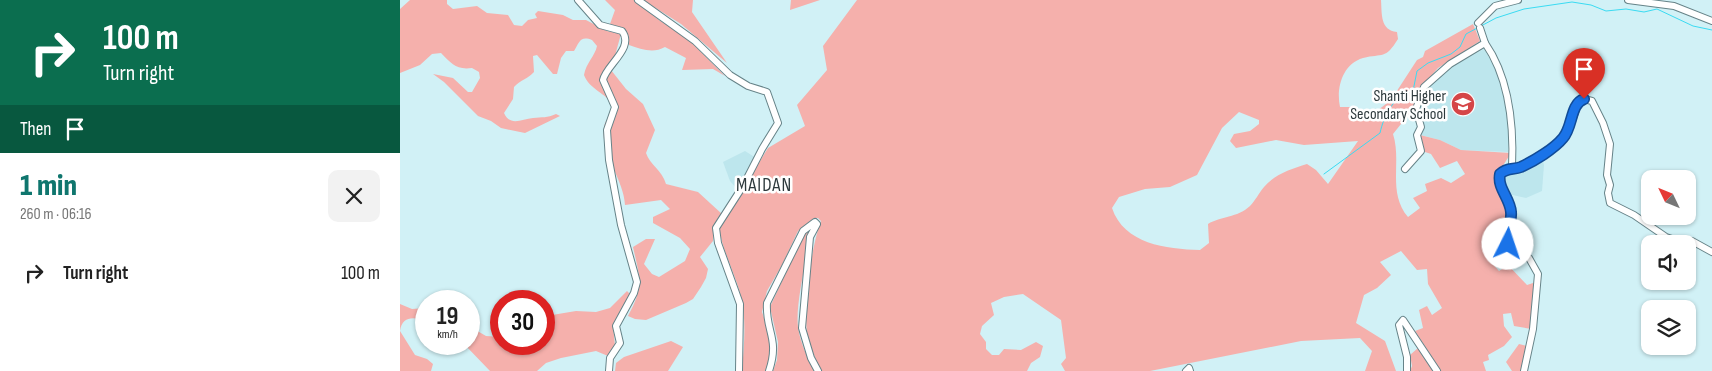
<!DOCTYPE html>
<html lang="en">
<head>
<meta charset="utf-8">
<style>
	:root { --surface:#fff; --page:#f2f2f2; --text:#222; --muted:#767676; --accent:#0f766e }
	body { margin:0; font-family:"Sofia Sans Condensed",sans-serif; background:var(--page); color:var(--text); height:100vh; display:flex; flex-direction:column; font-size:19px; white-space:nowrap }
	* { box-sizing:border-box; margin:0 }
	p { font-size:16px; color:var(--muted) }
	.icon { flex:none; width:28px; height:28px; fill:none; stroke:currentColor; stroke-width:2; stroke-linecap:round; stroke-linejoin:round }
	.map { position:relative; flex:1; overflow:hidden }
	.details { display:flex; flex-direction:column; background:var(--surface); width:400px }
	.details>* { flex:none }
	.hud { background:#0b6e4f; color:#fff; overflow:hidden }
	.needle { width:32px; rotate:313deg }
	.fabs { position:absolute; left:1241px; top:170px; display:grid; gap:10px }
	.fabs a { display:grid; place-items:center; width:55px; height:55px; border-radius:10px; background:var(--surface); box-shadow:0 1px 4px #0004; font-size:25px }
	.speed { position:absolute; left:15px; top:290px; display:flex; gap:10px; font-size:25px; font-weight:700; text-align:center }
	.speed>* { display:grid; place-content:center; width:65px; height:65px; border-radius:50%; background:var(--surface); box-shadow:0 1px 4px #0004; line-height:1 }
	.speed small { font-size:12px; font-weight:400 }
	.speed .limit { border:8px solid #d22; background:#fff; color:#111 }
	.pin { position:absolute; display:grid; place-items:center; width:42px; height:42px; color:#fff; margin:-51px -21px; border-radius:50% 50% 50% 0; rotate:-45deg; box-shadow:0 0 5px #0007 }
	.pin .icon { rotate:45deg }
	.me { position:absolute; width:55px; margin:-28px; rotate:4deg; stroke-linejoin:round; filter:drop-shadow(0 0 4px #0008) }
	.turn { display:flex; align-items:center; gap:18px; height:105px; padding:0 20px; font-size:22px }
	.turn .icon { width:65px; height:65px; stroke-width:2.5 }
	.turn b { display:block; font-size:35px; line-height:42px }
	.then { display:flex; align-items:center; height:48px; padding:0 20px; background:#0003; gap:10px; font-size:19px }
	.round { display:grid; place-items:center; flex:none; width:52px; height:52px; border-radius:10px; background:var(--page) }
	.headline { display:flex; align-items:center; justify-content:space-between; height:85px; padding:0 20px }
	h1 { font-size:30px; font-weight:800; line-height:38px; color:var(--accent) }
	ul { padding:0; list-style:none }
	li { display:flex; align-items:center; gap:15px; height:70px; padding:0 20px }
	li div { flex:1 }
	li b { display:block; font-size:19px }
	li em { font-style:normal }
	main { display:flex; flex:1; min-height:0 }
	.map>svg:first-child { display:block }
	.built { fill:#bde6ed }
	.green { fill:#f5b0ac; fill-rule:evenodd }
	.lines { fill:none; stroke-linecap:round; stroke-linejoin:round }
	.stream { stroke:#3adbf2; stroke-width:1 }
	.minor-casing { stroke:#668388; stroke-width:8 }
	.minor { stroke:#fff; stroke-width:6 }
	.route-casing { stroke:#114b97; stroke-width:12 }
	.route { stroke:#1a73e8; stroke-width:9 }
	.labels { text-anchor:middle; stroke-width:5; stroke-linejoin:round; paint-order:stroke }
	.poi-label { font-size:16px; fill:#2d393c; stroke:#fff; text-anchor:end }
	.quarter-label { font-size:19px; letter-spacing:1px; fill:#2d393c; stroke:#fff }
</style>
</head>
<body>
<main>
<section class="details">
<div class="hud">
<div class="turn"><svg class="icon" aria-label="right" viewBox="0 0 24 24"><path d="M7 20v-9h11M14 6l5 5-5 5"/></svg><div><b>100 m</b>Turn right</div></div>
<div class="then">Then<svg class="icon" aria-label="arrive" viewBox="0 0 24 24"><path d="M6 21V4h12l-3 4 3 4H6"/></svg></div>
</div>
<div class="headline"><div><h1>1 min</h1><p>260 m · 06:16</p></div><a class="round"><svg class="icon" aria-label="close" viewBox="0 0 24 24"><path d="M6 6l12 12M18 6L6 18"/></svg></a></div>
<ul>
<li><svg class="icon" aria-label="right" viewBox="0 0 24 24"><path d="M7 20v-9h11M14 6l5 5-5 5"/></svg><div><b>Turn right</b></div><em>100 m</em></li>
</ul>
</section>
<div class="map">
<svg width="1312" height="371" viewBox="0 0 1312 371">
	<rect width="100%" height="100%" fill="#d1f1f6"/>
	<!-- built -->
	<g class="built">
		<polygon points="1084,49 1099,74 1110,124 1108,152 1061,150 1040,140 1020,135 1019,112 1026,86 1048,69"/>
		<polygon points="345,151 356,158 337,189 330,181 323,162"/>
		<polygon points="1139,157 1142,158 1144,165 1142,191 1126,198 1108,194 1101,181 1103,174"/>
	</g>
	<!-- green -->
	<g class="green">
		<path d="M10,0H47V4L53,9L77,6L87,13L108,15L114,25L122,26L128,20L137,18L135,14L138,11L163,15L173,20H186L207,31L221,34L211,70L226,89L243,104L255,130L246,153C250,165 262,170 266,184L298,192L322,214L314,225L313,241L300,257L308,269L306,278L301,287L293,299L286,303L246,320L235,319L228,316C244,287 240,278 233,247L246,239H255L244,264L252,274L259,277L285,261L290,249L280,238L253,223V217L270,209L261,200L225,205C224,179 200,154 204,127C205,120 211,114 214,106C206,93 189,89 184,75C186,63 195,56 197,46L192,40C180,35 179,43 174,51H166L161,58L157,74H153L137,55L133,56L134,72C128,79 120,80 114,87L113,99L104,113C110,127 122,119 133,118C142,117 147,118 156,114L160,116L125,133L101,128L91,121L78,116L44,82L33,74L53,78L68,92H72L80,78L79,72L72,68C56,70 52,64 41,53L32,54L20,65L0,73V9Z"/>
		<path d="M205,0H234L259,20L286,37L325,76L313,69L282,70L286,58L265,47C253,54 241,49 229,45V37L225,29L210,24L215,10Z"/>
		<polygon points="243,0 293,0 292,12 327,63 281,24"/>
		<polygon points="391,0 420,0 390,10"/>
		<path d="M457,0H981C982,14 980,30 997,32L998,39C985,60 983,53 963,58C942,64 936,89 940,107H952L973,114L991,100L1017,60L1023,57L1025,51L1073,24L1080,41L1038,68L1017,92L1013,109L993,134C1002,162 987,192 1008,217L1020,208L1013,198L1027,191L1025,184L1041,178L1051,183L1065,174L1057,161L1040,168L1031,154L1019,150L1020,135L1040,140L1061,150L1111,153L1097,175C1096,188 1103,196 1107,208C1111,220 1100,254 1092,263L1099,271L1108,265L1127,285L1136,282L1132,298L1131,329L1114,326L1111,313L1103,314L1104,326L1112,337L1104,346L1088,355L1089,360L1083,362L1086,371H1041L1015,331L1023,328L1019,310L1027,306L1032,315L1042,308L1028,284L1027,269L1017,270L1001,251L980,262L991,275L977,288L964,295L956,323L985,341L996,371H965L972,351L960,338L901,341L750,371H665L661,364L666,358L661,320L623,294L604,297L591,303L594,315L582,326L580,334L586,342V349L592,355H599L604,349L621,350L636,342L643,346L640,357L631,363L627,371H420C417,360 411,350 408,339C402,312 411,247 421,221L418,218H414L398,231L382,265L367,291L362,312L370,335L371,353L366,371H342C344,346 347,318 340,293C334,271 322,250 319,227L368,148L405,126L397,105L427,70L423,46ZM839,112L859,120V124L850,131L834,134L830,141L836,148L876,140L904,145L958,141L928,184L916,170L907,164C891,169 875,174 864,187C859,193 855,201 850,206C837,218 821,216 808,224L809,243L800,250C766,249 724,244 712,208L719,197L745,189L770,187L797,175L822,128Z"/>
		<path d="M412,227C408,254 395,303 398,327C400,343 408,358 414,371H373L377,360L378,342L370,307L403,236L408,228Z"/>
		<polygon points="227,291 230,294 213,325 215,346 208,356 196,351 161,358 146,363 137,371 90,371 64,344 69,344 69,326 86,336 101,337 101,344 144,344 144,319 152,315 176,311 196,312 210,308"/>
		<path d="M0,304L12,309L26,308V321C15,317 2,315 0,331L15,355L27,359L33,364L31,371H0Z"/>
		<polygon points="271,341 283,347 268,371 215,371 216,363 224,357"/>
		<polygon points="1119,344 1127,346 1122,371 1112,371 1106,362"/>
		<polygon points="1018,348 1033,371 1010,371 1012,366 1010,355"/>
	</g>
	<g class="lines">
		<!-- stream -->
		<path class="stream" d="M924,174L980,133C984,115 994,95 1013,91L1017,71L1028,63L1051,54L1060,47L1066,34L1096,18L1124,9L1172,2L1191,5L1206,11L1226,9L1244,12L1257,9L1293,26L1312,30"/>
		<!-- minor casing -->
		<g class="minor-casing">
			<g id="minor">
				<path d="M178,0L200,25L222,31C235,48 206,65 203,80L215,107L207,130L209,160L221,225L237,282L234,293L216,326L220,343L210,358L209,371"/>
				<polyline points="238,0 295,41 330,75 348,86 367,92 378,123 362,149 343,186 316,228 318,243 340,304 339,371"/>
				<polyline points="1228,0 1274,6 1312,21"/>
				<polyline points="1078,23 1095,6 1118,0"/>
				<path d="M1085,43C1110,79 1114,125 1112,168"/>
				<polyline points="1005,169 1021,151 1017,135 1021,127 1016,109 1024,87 1050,64 1085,43 1080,28"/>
				<path d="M369,371C380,338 365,331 367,303L403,231L415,222L417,224L410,237L402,328L411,358L418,371"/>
				<polyline points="786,371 789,368 790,371"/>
				<polyline points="1007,371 1007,357 999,325 1003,320 1037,371"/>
				<polyline points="1124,371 1133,329 1138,274 1129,258 1108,244 1107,236 1111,213 1099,178 1104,170 1120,167 1157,145 1170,127 1179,101 1184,99 1192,101 1203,123 1210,144 1207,175 1210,185 1208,193 1210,203 1234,215 1266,237 1278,241 1292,241 1312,252"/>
			</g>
		</g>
		<!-- minor -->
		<use href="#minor" class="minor"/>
	</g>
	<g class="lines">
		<!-- route casing -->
		<g class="route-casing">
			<path id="route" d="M1108,244C1106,233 1112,224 1111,212C1110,198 1097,188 1100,174C1107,167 1113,170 1121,167C1134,161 1154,149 1163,138C1173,127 1170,104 1184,99"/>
		</g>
		<!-- route -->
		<use href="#route" class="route"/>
	</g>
	<!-- icons -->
	<defs>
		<g id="school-disc" transform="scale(1.25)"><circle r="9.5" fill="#d54648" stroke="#fff"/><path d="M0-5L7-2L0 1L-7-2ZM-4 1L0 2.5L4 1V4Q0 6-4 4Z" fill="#fff"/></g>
	</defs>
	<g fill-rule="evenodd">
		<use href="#school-disc" x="1063" y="104"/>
	</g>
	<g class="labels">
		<!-- poi labels -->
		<g class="poi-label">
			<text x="1046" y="101">Shanti Higher<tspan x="1046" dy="18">Secondary School</tspan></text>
		</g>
		<!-- quarter labels -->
		<g class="quarter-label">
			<text x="364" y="191">MAIDAN</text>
		</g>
	</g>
</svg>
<div class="fabs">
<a><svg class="needle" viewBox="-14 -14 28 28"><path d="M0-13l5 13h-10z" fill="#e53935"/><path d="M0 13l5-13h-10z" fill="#767676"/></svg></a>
<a><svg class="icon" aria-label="sound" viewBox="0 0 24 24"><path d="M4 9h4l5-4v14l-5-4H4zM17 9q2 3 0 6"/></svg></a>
<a><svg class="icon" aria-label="layers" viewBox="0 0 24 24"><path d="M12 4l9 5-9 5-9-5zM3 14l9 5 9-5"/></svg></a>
</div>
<div class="speed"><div>19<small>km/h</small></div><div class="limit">30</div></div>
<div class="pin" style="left:1184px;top:99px;background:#d93025"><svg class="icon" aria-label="arrive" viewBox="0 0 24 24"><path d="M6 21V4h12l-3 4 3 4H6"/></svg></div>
<svg class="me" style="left:1108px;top:244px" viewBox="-20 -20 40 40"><circle r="19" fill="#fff"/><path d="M0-13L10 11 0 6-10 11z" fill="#1a73e8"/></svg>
</div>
</main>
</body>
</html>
